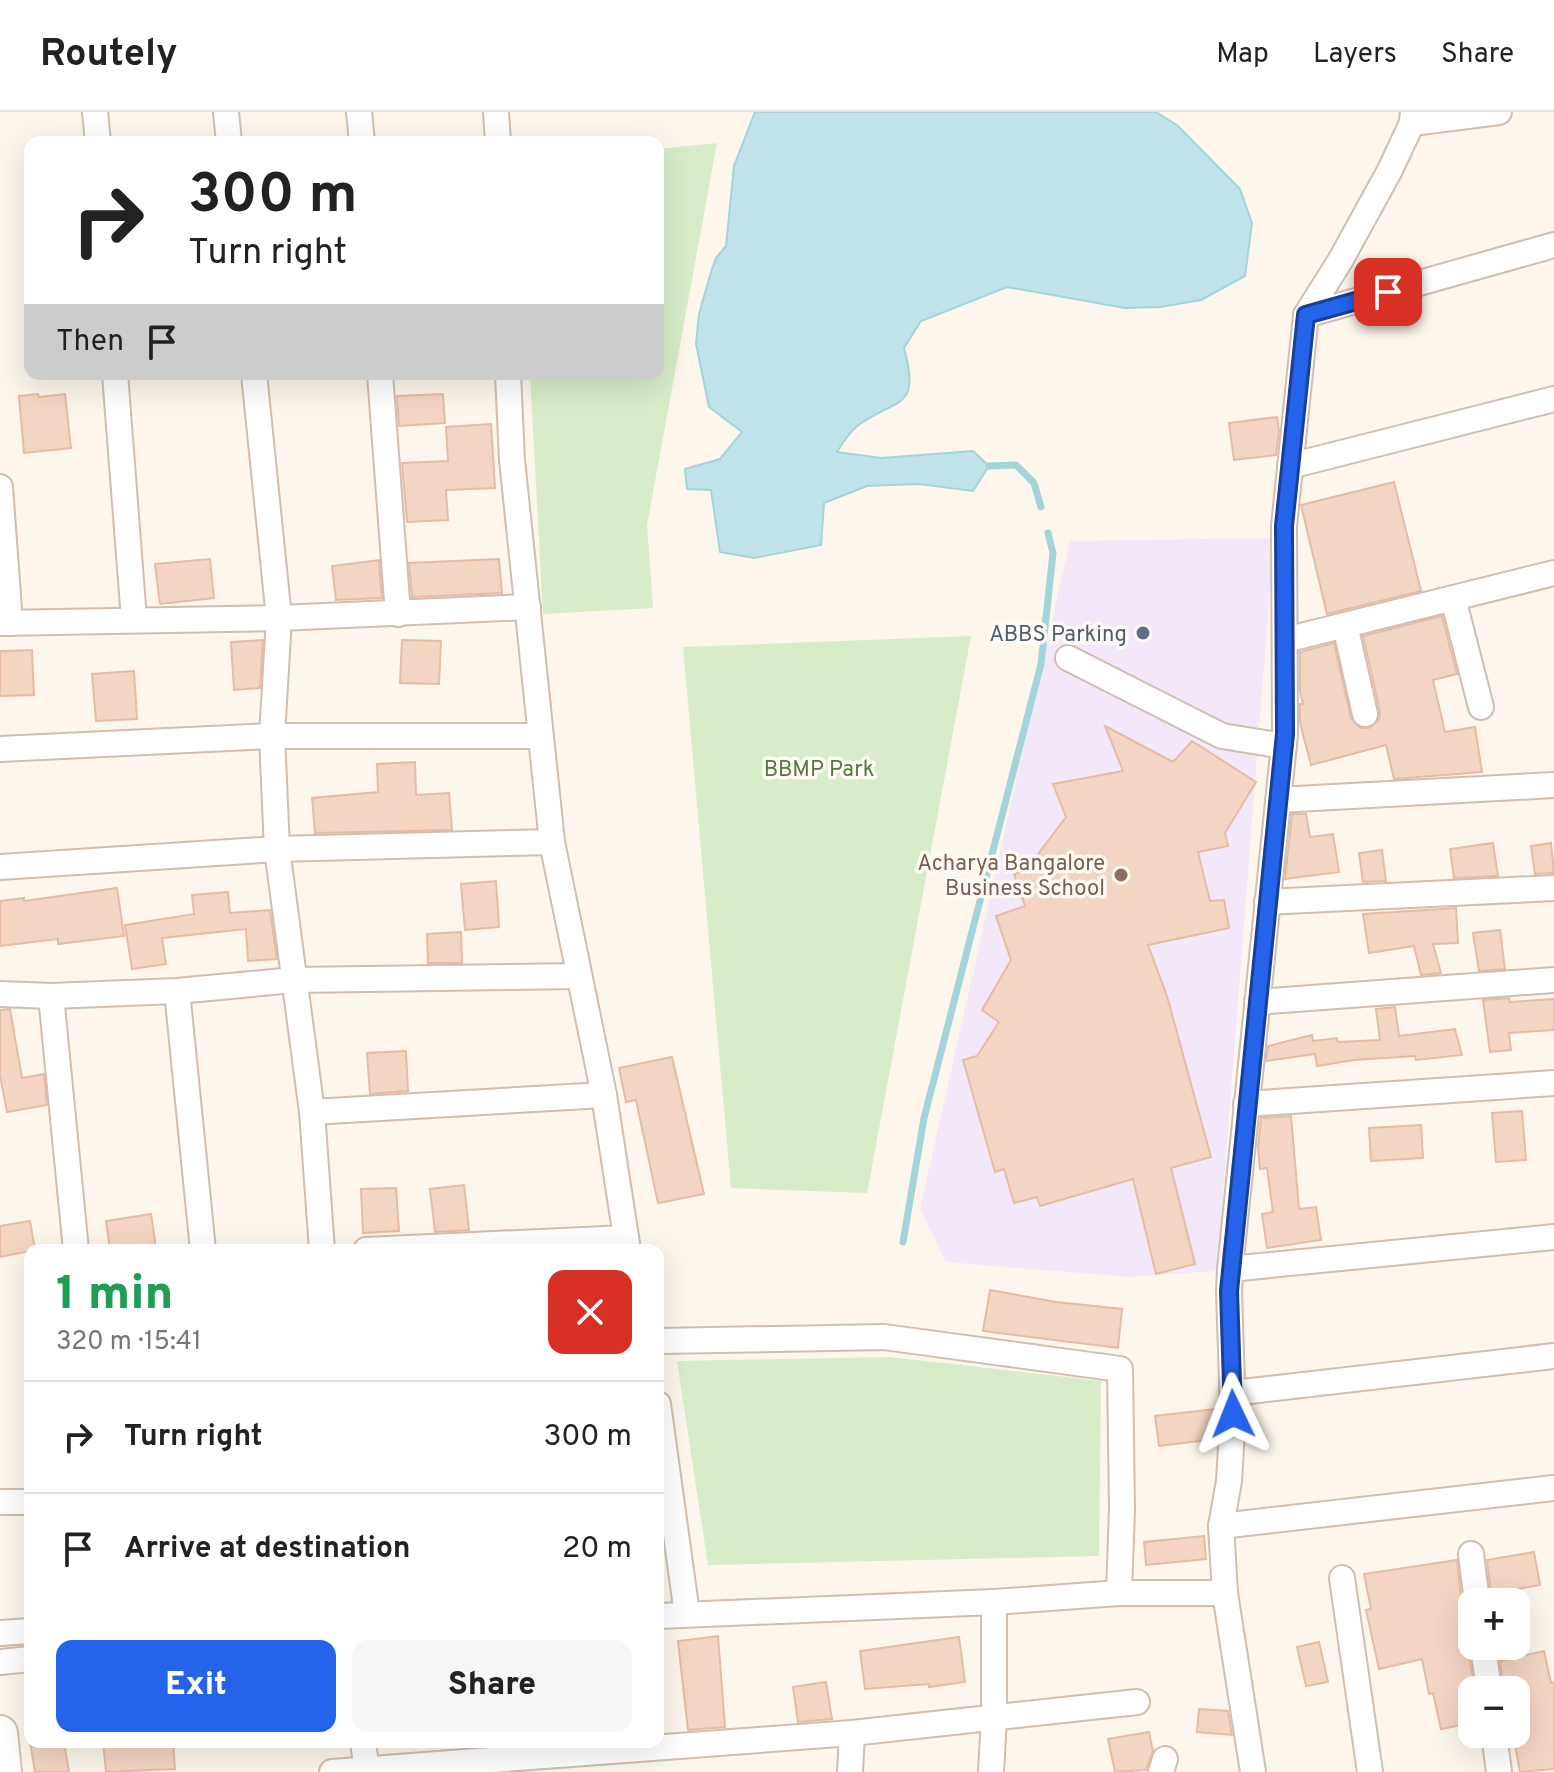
<!DOCTYPE html>
<html lang="en">
<head>
<meta charset="utf-8">
<style>
	:root { --surface:#fff; --page:#f6f6f6; --text:#222; --muted:#767676; --line:#e0e0e0; --accent:#2563eb }
	body { margin:0; font-family:Overpass,sans-serif; background:var(--page); color:var(--text); height:100vh; display:flex; flex-direction:column; font-size:30px; white-space:nowrap }
	* { box-sizing:border-box; margin:0 }
	p { font-size:26px; color:var(--muted) }
	.icon { flex:none; width:44px; height:44px; fill:none; stroke:currentColor; stroke-width:2; stroke-linecap:round; stroke-linejoin:round }
	.map { position:relative; flex:1; overflow:hidden }
	.drawer { position:absolute; left:24px; top:1132px; width:640px; height:504px; display:flex; flex-direction:column; background:var(--surface); border-radius:16px; box-shadow:0 8px 32px #0002 }
	.drawer>* { flex:none }
	.guide { position:absolute; left:24px; top:24px; width:640px; height:244px; border-radius:16px; box-shadow:0 8px 32px #0002; background:#fff; color:var(--text); overflow:hidden }
	.tools { position:absolute; left:1458px; top:1476px; display:grid; gap:16px }
	.tools a { display:grid; place-items:center; width:72px; height:72px; border-radius:16px; background:var(--surface); box-shadow:0 8px 32px #0002; font-size:40px }
	.pin { position:absolute; display:grid; place-items:center; width:68px; height:68px; color:#fff; margin:-34px; border-radius:16px; box-shadow:0 4px 12px #0006 }
	.me { position:absolute; width:88px; margin:-44px; rotate:358deg; stroke-linejoin:round; filter:drop-shadow(0 0 6px #0008) }
	.turn { display:flex; align-items:center; gap:28px; height:168px; padding:0 32px; font-size:36px }
	.turn .icon { width:104px; height:104px; stroke-width:2.5 }
	.turn b { display:block; font-size:56px; line-height:68px }
	.then { display:flex; align-items:center; height:76px; padding:0 32px; background:#0003; gap:16px; font-size:30px }
	.round { display:grid; place-items:center; flex:none; width:84px; height:84px; border-radius:16px; background:var(--page) }
	.overview { display:flex; align-items:center; justify-content:space-between; height:136px; padding:0 32px }
	h1 { font-size:48px; font-weight:800; line-height:60px; color:#1e9e55 }
	.cta { display:flex; gap:16px; margin-top:auto; padding:16px 32px }
	.cta a { flex:1; height:92px; border-radius:16px; background:var(--accent); color:#fff; font-size:32px; font-weight:800; line-height:92px; text-align:center }
	.cta a+a { background:var(--page); color:var(--text) }
	ul { padding:0; list-style:none }
	li { display:flex; align-items:center; gap:24px; height:112px; padding:0 32px; border-top:2px solid var(--line) }
	li div { flex:1 }
	li b { display:block; font-size:30px }
	li em { font-style:normal }
	header { display:flex; align-items:center; gap:48px; box-sizing:border-box; height:112px; padding:0 40px; background:var(--surface); border-bottom:2px solid var(--line) }
	header strong { font-size:38px }
	nav { display:flex; gap:44px; margin-inline-start:auto; font-size:28px }
	.map>svg:first-child { display:block }
	.education { fill:#f3e8fa }
	.green { fill:#d8ecc9 }
	.water { fill:#bfe3e8; stroke:#a5d3da; stroke-width:2 }
	.lines { fill:none; stroke-linecap:round; stroke-linejoin:round }
	.stream { stroke:#a5d3da; stroke-width:7 }
	.building { fill:#f3d5c3; stroke:#e6bba3; stroke-width:2 }
	.street-casing { stroke:#d1beb0; stroke-width:28 }
	.secondary-casing { stroke:#d6c0b0; stroke-width:38 }
	.street { stroke:#fff; stroke-width:24 }
	.secondary { stroke:#fff; stroke-width:34 }
	.route-casing { stroke:#184099; stroke-width:20 }
	.route { stroke:#2563eb; stroke-width:14 }
	.service-dot { fill:#5c6f8a; stroke:#fffaf3; stroke-width:3 }
	.education-dot { fill:#8d6e63; stroke:#fffaf3; stroke-width:3 }
	.labels { text-anchor:middle; stroke-width:7; stroke-linejoin:round; paint-order:stroke }
	.service-label { font-size:22px; fill:#4e5e75; stroke:#fffaf3; text-anchor:end }
	.park-label { font-size:22px; fill:#537a41; stroke:#fffaf3 }
	.education-label { font-size:22px; fill:#785e54; stroke:#fffaf3; text-anchor:end }
</style>
</head>
<body>
<header>
<strong>Routely</strong>
<nav><a>Map</a><a>Layers</a><a>Share</a></nav>
</header>
<div class="map">
<svg width="1554" height="1660" viewBox="0 0 1554 1660">
	<rect width="100%" height="100%" fill="#fdf6ec"/>
	<!-- education -->
	<polygon class="education" points="1274,426 1217,1159 1129,1165 946,1150 920,1097 1070,429"/>
	<!-- green -->
	<g class="green">
		<polygon points="717,31 647,413 653,496 543,502 530,262 658,262 658,37"/>
		<polygon points="971,524 867,1081 731,1076 683,535"/>
		<polygon points="890,1245 1101,1269 1099,1444 708,1453 677,1249"/>
	</g>
	<!-- water -->
	<path class="water" d="M755,0H1156L1178,14L1240,77L1252,111L1245,164L1201,188L1160,195L1125,196L1007,175L921,209L904,236C922,300 895,285 856,315C849,321 842,332 837,340L881,346L973,339L989,354L973,379L919,372L867,374L824,391L821,433L754,446L720,440L711,378L687,377L685,357L720,347L742,320L709,295L696,232L699,202L711,160L716,146L726,134L734,54Z"/>
	<g class="lines">
		<!-- stream -->
		<g class="stream">
			<polyline points="989,354 1016,353 1034,371 1041,395"/>
			<polyline points="903,1130 924,1006 1041,552 1053,441 1048,421"/>
		</g>
	</g>
	<!-- building -->
	<g class="building">
		<polygon points="38,282 39,285 65,282 71,336 24,341 19,284"/>
		<polygon points="443,282 445,311 399,314 397,284"/>
		<polygon points="1277,305 1279,319 1276,343 1234,348 1229,311"/>
		<polygon points="491,312 495,376 446,378 448,408 407,410 402,351 448,349 446,315"/>
		<polygon points="1394,370 1421,479 1327,502 1301,393"/>
		<polygon points="210,447 214,486 160,492 155,452"/>
		<polygon points="499,447 502,481 412,485 409,451"/>
		<polygon points="379,448 382,486 336,488 332,454"/>
		<polygon points="1442,504 1457,562 1433,568 1445,620 1475,615 1482,660 1394,667 1386,633 1311,653 1300,611 1300,592 1303,592 1300,580 1300,540 1334,531 1351,606 1360,616 1369,616 1379,607 1380,600 1363,524"/>
		<polygon points="263,528 260,576 234,578 231,530"/>
		<polygon points="402,528 441,529 439,572 400,571"/>
		<polygon points="32,538 34,583 0,584 0,539"/>
		<polygon points="134,559 137,607 96,609 92,562"/>
		<polygon points="1105,614 1173,650 1192,629 1256,670 1225,721 1228,734 1198,740 1210,789 1224,788 1229,816 1148,833 1167,884 1211,1045 1171,1056 1195,1152 1156,1162 1133,1067 1040,1094 1037,1085 1014,1091 1004,1057 995,1060 963,948 977,944 999,910 982,898 1011,848 996,804 1025,794 1014,762 1026,758 1066,705 1053,672 1123,659"/>
		<polygon points="415,650 416,683 449,681 452,718 315,721 312,686 378,680 377,652"/>
		<polygon points="1292,702 1306,702 1310,725 1333,722 1339,760 1285,767"/>
		<polygon points="1493,731 1498,764 1454,766 1450,737"/>
		<polygon points="1551,731 1554,761 1535,762 1531,734"/>
		<polygon points="1382,738 1386,769 1363,770 1359,741"/>
		<polygon points="496,769 499,815 465,818 461,772"/>
		<polygon points="117,776 124,824 58,832 58,827 0,834 0,789 24,786 24,789"/>
		<polygon points="228,780 230,801 270,798 277,847 248,849 246,817 162,826 166,852 132,857 125,813 194,802 192,783"/>
		<polygon points="1456,796 1458,831 1433,832 1441,861 1421,863 1414,834 1369,841 1363,802"/>
		<polygon points="1500,818 1505,857 1479,859 1473,821"/>
		<polygon points="461,820 462,851 428,851 427,822"/>
		<polygon points="1509,886 1510,890 1554,887 1554,918 1509,921 1511,938 1490,940 1483,888"/>
		<polygon points="1395,895 1399,924 1455,917 1462,943 1416,948 1415,944 1354,948 1317,954 1315,942 1266,949 1268,934 1312,923 1313,929 1337,926 1338,930 1380,928 1376,897"/>
		<polygon points="10,897 22,966 44,962 47,993 7,1000 0,963 0,898"/>
		<polygon points="406,939 408,979 370,982 367,941"/>
		<polygon points="672,945 704,1082 658,1091 636,988 626,990 619,956"/>
		<polygon points="1522,999 1526,1048 1496,1050 1492,1001"/>
		<polygon points="1291,1004 1299,1097 1316,1095 1321,1128 1267,1136 1262,1102 1273,1100 1267,1056 1260,1057 1258,1035 1261,1006"/>
		<polygon points="1421,1013 1423,1046 1371,1049 1369,1016"/>
		<polygon points="464,1073 469,1118 435,1120 430,1077"/>
		<polygon points="396,1076 399,1119 363,1121 361,1077"/>
		<polygon points="151,1102 156,1136 110,1138 106,1109"/>
		<polygon points="30,1109 35,1138 0,1145 0,1114"/>
		<polygon points="990,1178 1056,1190 1122,1197 1118,1236 983,1219"/>
		<polygon points="1215,1297 1216,1327 1159,1334 1155,1304"/>
		<polygon points="1204,1424 1206,1447 1146,1453 1144,1430"/>
		<polygon points="1534,1440 1540,1473 1491,1482 1487,1448"/>
		<polygon points="1457,1448 1462,1493 1466,1500 1472,1504 1472,1524 1468,1535 1474,1578 1472,1611 1441,1617 1433,1581 1429,1582 1422,1547 1379,1557 1366,1498 1371,1497 1364,1462"/>
		<polygon points="718,1524 725,1615 688,1618 678,1529"/>
		<polygon points="959,1525 965,1570 929,1575 929,1572 865,1577 860,1539"/>
		<polygon points="1319,1530 1328,1570 1306,1574 1297,1535"/>
		<polygon points="1544,1539 1551,1571 1554,1570 1554,1657 1520,1660 1513,1622 1516,1622 1516,1578 1504,1578 1500,1549"/>
		<polygon points="826,1570 832,1607 798,1610 793,1575"/>
		<polygon points="1199,1597 1228,1599 1232,1623 1197,1620"/>
		<polygon points="1149,1620 1153,1639 1146,1658 1115,1660 1108,1627"/>
		<polygon points="30,1630 64,1630 69,1660 35,1660"/>
		<polygon points="103,1630 173,1630 175,1657 106,1660"/>
	</g>
	<g class="lines">
		<!-- street casing -->
		<g class="street-casing">
			<g id="street">
				<polyline points="95,0 98,30"/>
				<polyline points="226,0 229,30"/>
				<polyline points="359,0 362,30"/>
				<polyline points="496,0 498,30"/>
				<polyline points="1412,11 1499,0"/>
				<polyline points="1306,203 1554,133"/>
				<polyline points="115,262 134,507"/>
				<polyline points="254,262 279,506 272,624 277,737 312,1000 322,1138"/>
				<polyline points="380,262 398,502"/>
				<polyline points="508,262 512,348 552,730 604,983 628,1138"/>
				<polyline points="1290,354 1554,287"/>
				<polyline points="0,375 10,511"/>
				<polyline points="1453,486 1481,595"/>
				<polyline points="0,511 279,506 528,495"/>
				<polyline points="1345,513 1365,602"/>
				<polyline points="1285,528 1554,461"/>
				<polyline points="1068,546 1222,624 1284,634"/>
				<polyline points="0,637 272,624 540,624"/>
				<polyline points="1278,688 1554,673"/>
				<polyline points="0,755 277,737 552,730"/>
				<polyline points="1267,790 1554,776"/>
				<polyline points="177,879 203,1138"/>
				<polyline points="0,882 51,884 177,879 294,868 579,864"/>
				<polyline points="51,884 76,1138"/>
				<polyline points="1257,890 1554,868"/>
				<polyline points="1246,992 1554,971"/>
				<polyline points="312,1000 604,983"/>
				<polyline points="366,1138 626,1126"/>
				<polyline points="1230,1157 1554,1125"/>
				<polyline points="658,1229 884,1225 1120,1257 1122,1397 1119,1481"/>
				<polyline points="1233,1281 1554,1244"/>
				<polyline points="658,1292 687,1502"/>
				<polyline points="0,1390 30,1390"/>
				<polyline points="1221,1414 1554,1376"/>
				<polyline points="1471,1442 1477,1490"/>
				<polyline points="1342,1466 1370,1660"/>
				<polyline points="994,1490 1119,1481 1225,1481"/>
				<polyline points="658,1504 994,1490 994,1606 991,1660"/>
				<polyline points="0,1521 30,1519"/>
				<polyline points="1483,1534 1489,1578"/>
				<polyline points="0,1550 30,1547"/>
				<polyline points="1494,1622 1499,1660"/>
				<polyline points="363,1630 367,1660"/>
				<polyline points="332,1660 852,1621 1137,1590"/>
				<polyline points="850,1660 852,1621"/>
				<polyline points="1161,1660 1165,1647"/>
				<polyline points="1253,1660 1225,1481 1221,1414 1229,1369 1233,1302 1229,1179 1230,1157 1285,622 1284,414 1306,203 1340,149 1390,58 1412,11 1413,0"/>
			</g>
		</g>
		<!-- secondary casing -->
		<g class="secondary-casing">
			<polyline id="secondary" points="0,1621 4,1660"/>
		</g>
		<!-- street -->
		<use href="#street" class="street"/>
		<!-- secondary -->
		<use href="#secondary" class="secondary"/>
	</g>
	<g class="lines">
		<!-- route casing -->
		<g class="route-casing">
			<polyline id="route" points="1233,1302 1229,1179 1285,622 1284,414 1306,203 1388,180"/>
		</g>
		<!-- route -->
		<use href="#route" class="route"/>
	</g>
	<!-- markers -->
	<circle class="service-dot" cx="1143" cy="521" r="8"/>
	<circle class="education-dot" cx="1121" cy="763" r="8"/>
	<g class="labels">
		<!-- service labels -->
		<g class="service-label">
			<text x="1127" y="529">ABBS Parking</text>
		</g>
		<!-- park labels -->
		<g class="park-label">
			<text x="819" y="664">BBMP Park</text>
		</g>
		<!-- education labels -->
		<g class="education-label">
			<text x="1105" y="758">Acharya Bangalore<tspan x="1105" dy="25">Business School</tspan></text>
		</g>
	</g>
</svg>
<div class="tools">
<a>+</a>
<a>−</a>
</div>
<div class="pin" style="left:1388px;top:180px;background:#d93025"><svg class="icon" aria-label="arrive" viewBox="0 0 24 24"><path d="M6 21V4h12l-3 4 3 4H6"/></svg></div>
<svg class="me" style="left:1233px;top:1302px" viewBox="-20 -20 40 40"><path d="M0-17L14 15 0 8-14 15z" fill="#2563eb" stroke="#fff" stroke-width="4"/></svg>
<div class="guide">
<div class="turn"><svg class="icon" aria-label="right" viewBox="0 0 24 24"><path d="M7 20v-9h11M14 6l5 5-5 5"/></svg><div><b>300 m</b>Turn right</div></div>
<div class="then">Then<svg class="icon" aria-label="arrive" viewBox="0 0 24 24"><path d="M6 21V4h12l-3 4 3 4H6"/></svg></div>
</div>
<section class="drawer">
<div class="overview"><div><h1>1 min</h1><p>320 m · 15:41</p></div><a class="round" style="background:#d93025;color:#fff"><svg class="icon" aria-label="close" viewBox="0 0 24 24"><path d="M6 6l12 12M18 6L6 18"/></svg></a></div>
<ul>
<li><svg class="icon" aria-label="right" viewBox="0 0 24 24"><path d="M7 20v-9h11M14 6l5 5-5 5"/></svg><div><b>Turn right</b></div><em>300 m</em></li>
<li><svg class="icon" aria-label="arrive" viewBox="0 0 24 24"><path d="M6 21V4h12l-3 4 3 4H6"/></svg><div><b>Arrive at destination</b></div><em>20 m</em></li>
</ul>
<div class="cta"><a>Exit</a><a>Share</a></div>
</section>
</div>
</body>
</html>
